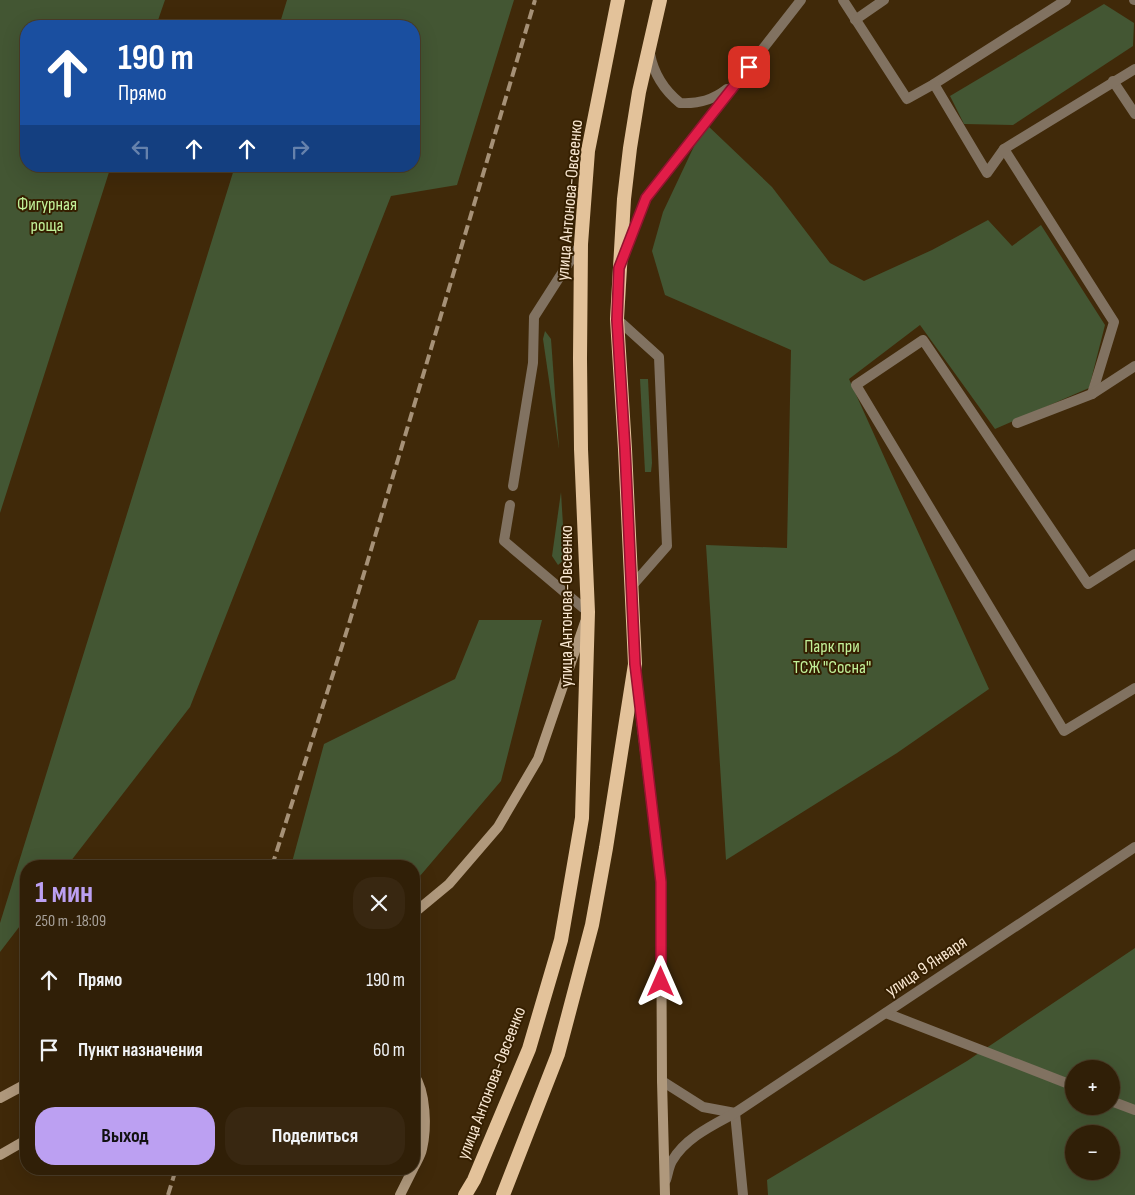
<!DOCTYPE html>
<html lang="ru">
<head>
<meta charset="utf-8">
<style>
	:root { --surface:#301f07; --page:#382711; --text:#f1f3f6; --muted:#a8a29b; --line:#4b3d28; --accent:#bca0f2 }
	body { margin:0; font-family:"Sofia Sans Condensed",sans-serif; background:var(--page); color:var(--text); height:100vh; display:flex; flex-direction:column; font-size:19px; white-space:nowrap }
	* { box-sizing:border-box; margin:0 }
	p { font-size:16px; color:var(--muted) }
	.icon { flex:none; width:28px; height:28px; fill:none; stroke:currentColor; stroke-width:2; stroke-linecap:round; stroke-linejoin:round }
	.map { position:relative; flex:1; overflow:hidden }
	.sheet { position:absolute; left:20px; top:860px; width:400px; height:315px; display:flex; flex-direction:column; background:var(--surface); border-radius:20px; box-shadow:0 5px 20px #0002,0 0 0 1px var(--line) }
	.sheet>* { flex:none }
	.top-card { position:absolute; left:20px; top:20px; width:400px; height:152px; border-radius:20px; box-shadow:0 5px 20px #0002,0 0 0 1px var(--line); background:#1a4fa0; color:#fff; overflow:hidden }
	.fabs { position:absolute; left:1065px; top:1060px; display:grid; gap:10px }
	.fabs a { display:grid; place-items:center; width:55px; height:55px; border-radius:50%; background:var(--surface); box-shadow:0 5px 20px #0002,0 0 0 1px var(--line); font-size:25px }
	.pin { position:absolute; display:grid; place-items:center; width:42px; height:42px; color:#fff; margin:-21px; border-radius:10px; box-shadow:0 2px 8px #0006 }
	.me { position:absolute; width:55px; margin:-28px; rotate:0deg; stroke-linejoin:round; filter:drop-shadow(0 0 4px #0008) }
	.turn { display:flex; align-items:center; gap:18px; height:105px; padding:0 15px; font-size:22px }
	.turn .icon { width:65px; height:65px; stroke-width:2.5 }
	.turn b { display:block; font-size:35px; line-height:42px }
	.lanes { display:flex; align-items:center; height:48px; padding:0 15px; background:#0003; justify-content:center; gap:25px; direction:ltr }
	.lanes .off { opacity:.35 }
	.round { display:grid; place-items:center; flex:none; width:52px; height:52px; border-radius:20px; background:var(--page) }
	.headline { display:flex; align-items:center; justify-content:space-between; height:85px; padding:0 15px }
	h1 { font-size:30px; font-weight:700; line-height:38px; color:var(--accent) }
	.button { display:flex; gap:10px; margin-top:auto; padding:10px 15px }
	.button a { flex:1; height:58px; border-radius:20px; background:var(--accent); color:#111; font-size:20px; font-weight:700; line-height:58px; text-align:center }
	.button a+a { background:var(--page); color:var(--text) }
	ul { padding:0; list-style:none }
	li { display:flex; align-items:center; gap:15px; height:70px; padding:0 15px }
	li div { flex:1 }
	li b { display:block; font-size:19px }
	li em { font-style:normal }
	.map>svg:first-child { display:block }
	.green { fill:#435633; fill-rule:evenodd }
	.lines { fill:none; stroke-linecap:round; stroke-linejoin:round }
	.service { stroke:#817261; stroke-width:10 }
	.tertiary { stroke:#817261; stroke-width:10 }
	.secondary { stroke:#af987c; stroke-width:10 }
	.trunk { stroke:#e3c29a; stroke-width:14 }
	.rail { stroke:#a69177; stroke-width:4; stroke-dasharray:10 5; stroke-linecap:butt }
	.route-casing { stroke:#92132f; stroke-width:12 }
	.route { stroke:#e11d48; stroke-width:9 }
	.labels { text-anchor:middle; stroke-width:4; stroke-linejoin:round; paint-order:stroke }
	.street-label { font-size:18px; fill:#f8e6d0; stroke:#351f00 }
	.park-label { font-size:18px; fill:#c1f098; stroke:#351f00 }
</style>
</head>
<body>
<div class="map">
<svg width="1135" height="1195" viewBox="0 0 1135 1195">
	<rect width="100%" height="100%" fill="#402909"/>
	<!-- green -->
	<g class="green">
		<polygon points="0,0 165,0 156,26 26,26 26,166 111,166 0,513"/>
		<polygon points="287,0 514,0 457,185 391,196 190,707 67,866 26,866 26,918 0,952 0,923 235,166 414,166 414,26 279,26"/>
		<polygon points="1104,4 1134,23 1133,46 1013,125 964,124 950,96"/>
		<polygon points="705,123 772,187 830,263 864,281 932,250 988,220 1012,246 1041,225 1105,325 1089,388 995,429 920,325 849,379 989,689 897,753 726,860 706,545 787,548 791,350 665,295 652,251 663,212"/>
		<polygon points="545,331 551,339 559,449 543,339"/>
		<polygon points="640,379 648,379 652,463 651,472 645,472"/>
		<polygon points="561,492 565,559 558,565 552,556"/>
		<polygon points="479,620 542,620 501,781 414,883 414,866 291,866 324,744 455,679"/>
		<path d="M1135,948V1195H768L767,1180L967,1061ZM1074,1069H1111V1106H1074ZM1074,1134H1111V1171H1074Z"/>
	</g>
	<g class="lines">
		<!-- service -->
		<g class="service">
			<polyline points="843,0 907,99 934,84 1066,0"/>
			<polyline points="1134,0 1135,0"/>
			<polyline points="855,20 884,0"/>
			<polyline points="1113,81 1135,114"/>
			<polyline points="934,84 987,173 1004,149"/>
			<polyline points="617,319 659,357 667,546 631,587"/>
			<polyline points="1092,394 1114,322 1004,149 1135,69"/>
			<polyline points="1017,423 1092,394 1135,366"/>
			<polyline points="513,486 533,363 534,317 580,245"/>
			<polyline points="510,505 504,541 588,612"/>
			<polyline points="1135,554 1088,584 923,340 856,385 1064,731 1135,688"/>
			<polyline points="886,1013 1074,1086"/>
			<polyline points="1111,1101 1135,1110"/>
			<polyline points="735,1113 743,1195"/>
		</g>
		<!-- tertiary -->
		<g class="tertiary">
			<path d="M650,54C654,75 664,90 680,103C699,104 713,100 727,89"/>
			<polyline points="624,256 646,198 801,0"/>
			<polyline points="662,1081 703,1107 735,1113"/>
			<path d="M666,1180C668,1174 669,1166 672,1161C685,1138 713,1125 735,1113L1135,847"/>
		</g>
		<!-- secondary -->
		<g class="secondary">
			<polyline points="636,678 661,882 662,1081 665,1195"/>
			<polyline points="414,913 449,884 498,827 538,759 585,622"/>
			<path d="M414,1075C426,1092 427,1128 422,1149C421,1155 417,1161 414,1167"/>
			<polyline points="0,1098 26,1084"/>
			<polyline points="0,1155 26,1140"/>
			<polyline points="400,1195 413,1169"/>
		</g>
		<!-- trunk -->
		<g class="trunk">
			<polyline points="465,1195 474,1180 529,1049 561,940 582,818 588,612 581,449 580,359 581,244 588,151 618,0"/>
			<polyline points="503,1195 558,1054 592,925 606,848 635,664 625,449 617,319 624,199 630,148 639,92 660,0"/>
		</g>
		<!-- rail -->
		<g class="rail">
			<polyline points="272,866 348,627 535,0"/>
			<polyline points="168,1195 176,1169"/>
		</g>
	</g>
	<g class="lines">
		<!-- route casing -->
		<g class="route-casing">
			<polyline id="route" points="661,982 661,882 635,664 625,449 617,320 619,268 646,198 749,67"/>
		</g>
		<!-- route -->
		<use href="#route" class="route"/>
	</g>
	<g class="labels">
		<!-- street labels -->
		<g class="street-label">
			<text transform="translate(569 200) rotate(-85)" y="6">улица Антонова-Овсеенко</text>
			<text transform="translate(566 606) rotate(-90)" y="6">улица Антонова-Овсеенко</text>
			<text transform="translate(926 966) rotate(-34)" y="6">улица 9 Января</text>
			<text transform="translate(491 1083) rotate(-69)" y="6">улица Антонова-Овсеенко</text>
		</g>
		<!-- park labels -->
		<g class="park-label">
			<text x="47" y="210">Фигурная<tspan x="47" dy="21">роща</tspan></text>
			<text x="832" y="652">Парк при<tspan x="832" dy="21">ТСЖ "Сосна"</tspan></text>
		</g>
	</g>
</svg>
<div class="fabs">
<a>+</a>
<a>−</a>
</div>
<div class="pin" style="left:749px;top:67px;background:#d93025"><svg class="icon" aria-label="arrive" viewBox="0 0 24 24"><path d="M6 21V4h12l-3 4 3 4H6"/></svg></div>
<svg class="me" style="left:661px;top:982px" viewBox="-20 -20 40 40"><path d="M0-17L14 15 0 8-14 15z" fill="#e11d48" stroke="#fff" stroke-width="4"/></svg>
<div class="top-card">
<div class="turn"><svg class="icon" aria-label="ahead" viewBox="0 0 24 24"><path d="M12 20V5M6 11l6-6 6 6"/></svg><div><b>190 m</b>Прямо</div></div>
<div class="lanes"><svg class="icon off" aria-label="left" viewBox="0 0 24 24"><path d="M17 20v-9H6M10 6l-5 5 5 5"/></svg><svg class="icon" aria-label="ahead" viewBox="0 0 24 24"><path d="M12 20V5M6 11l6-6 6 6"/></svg><svg class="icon" aria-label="ahead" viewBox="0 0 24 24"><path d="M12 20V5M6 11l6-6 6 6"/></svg><svg class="icon off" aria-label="right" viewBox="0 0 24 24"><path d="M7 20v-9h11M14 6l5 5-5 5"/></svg></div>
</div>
<section class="sheet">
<div class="headline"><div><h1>1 мин</h1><p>250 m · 18:09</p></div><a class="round"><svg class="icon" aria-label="close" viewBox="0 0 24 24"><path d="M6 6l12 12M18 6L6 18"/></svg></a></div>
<ul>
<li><svg class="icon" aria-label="ahead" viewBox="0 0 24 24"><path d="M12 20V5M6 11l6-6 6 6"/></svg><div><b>Прямо</b></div><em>190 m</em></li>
<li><svg class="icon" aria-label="arrive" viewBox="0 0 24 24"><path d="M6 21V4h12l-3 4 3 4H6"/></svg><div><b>Пункт назначения</b></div><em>60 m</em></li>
</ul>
<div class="button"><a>Выход</a><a>Поделиться</a></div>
</section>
</div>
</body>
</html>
